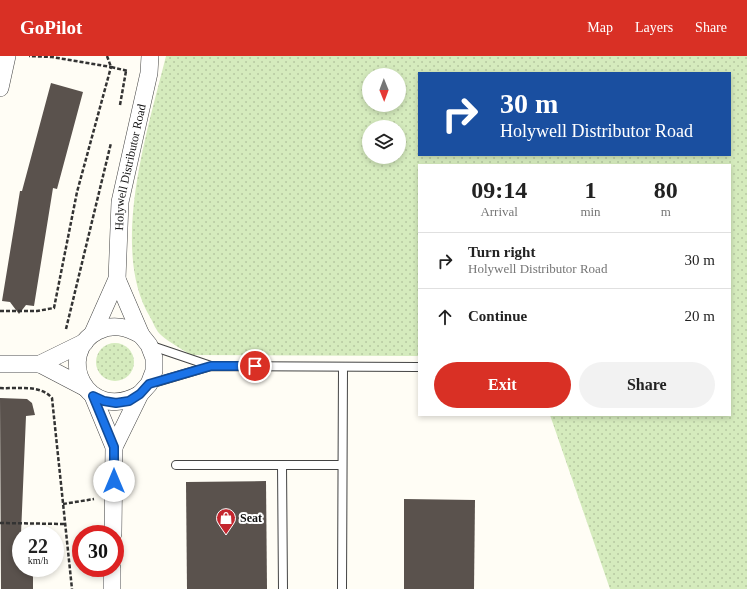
<!DOCTYPE html>
<html lang="en">
<head>
<meta charset="utf-8">
<style>
	:root { --surface:#fff; --page:#f2f2f2; --text:#222; --muted:#767676; --line:#e0e0e0; --accent:#d93025 }
	body { margin:0; font-family:Georgia,serif; background:var(--page); color:var(--text); height:100vh; display:flex; flex-direction:column; font-size:15px; white-space:nowrap }
	* { box-sizing:border-box; margin:0 }
	p { font-size:13px; color:var(--muted) }
	.icon { flex:none; width:22px; height:22px; fill:none; stroke:currentColor; stroke-width:2; stroke-linecap:round; stroke-linejoin:round }
	.map { position:relative; flex:1; overflow:hidden }
	.details { position:absolute; left:418px; top:108px; width:313px; height:252px; display:flex; flex-direction:column; background:var(--surface); border-radius:0px; box-shadow:0 2px 6px #0003 }
	.details>* { flex:none }
	.banner { position:absolute; left:418px; top:16px; width:313px; height:84px; border-radius:0px; box-shadow:0 2px 6px #0003; background:#1a4fa0; color:#fff; overflow:hidden }
	.needle { width:26px; rotate:179deg }
	.fabs { position:absolute; left:362px; top:12px; display:grid; gap:8px }
	.fabs a { display:grid; place-items:center; width:44px; height:44px; border-radius:50%; background:var(--surface); box-shadow:0 2px 6px #0003; font-size:20px }
	.speed { position:absolute; left:12px; top:469px; display:flex; gap:8px; font-size:20px; font-weight:700; text-align:center }
	.speed>* { display:grid; place-content:center; width:52px; height:52px; border-radius:50%; background:var(--surface); box-shadow:0 2px 6px #0003; line-height:1 }
	.speed small { font-size:10px; font-weight:400 }
	.speed .limit { border:6px solid #d22; background:#fff; color:#111 }
	.pin { position:absolute; display:grid; place-items:center; width:34px; height:34px; color:#fff; margin:-17px; border:2px solid #fff; border-radius:50%; box-shadow:0 1px 4px #0007 }
	.me { position:absolute; width:44px; margin:-22px; rotate:0deg; stroke-linejoin:round; filter:drop-shadow(0 0 3px #0008) }
	.turn { display:flex; align-items:center; gap:14px; height:84px; padding:0 16px; font-size:18px }
	.turn .icon { width:52px; height:52px; stroke-width:2.5 }
	.turn b { display:block; font-size:28px; line-height:34px }
	.eta { display:flex; justify-content:space-evenly; align-items:center; height:68px; text-align:center }
	.eta b { font-size:24px; font-weight:700; line-height:28px }
	.primary-button { display:flex; gap:8px; margin-top:auto; padding:8px 16px }
	.primary-button a { flex:1; height:46px; border-radius:24px; background:var(--accent); color:#fff; font-size:16px; font-weight:700; line-height:46px; text-align:center }
	.primary-button a+a { background:var(--page); color:var(--text) }
	ul { padding:0; list-style:none }
	li { display:flex; align-items:center; gap:12px; height:56px; padding:0 16px; border-top:1px solid var(--line) }
	li div { flex:1 }
	li b { display:block; font-size:15px }
	li em { font-style:normal }
	header { display:flex; align-items:center; gap:24px; box-sizing:border-box; height:56px; padding:0 20px; background:var(--accent); color:#fff }
	header strong { font-size:19px }
	nav { display:flex; gap:22px; margin-inline-start:auto; font-size:14px }
	.map>svg:first-child { display:block }
	.grass { fill:url(#grass-dots); fill-rule:evenodd }
	.building { fill:#5a524d }
	.lines { fill:none; stroke-linecap:round; stroke-linejoin:round }
	.service-casing { stroke:#444; stroke-width:10 }
	.minor-casing { stroke:#444; stroke-width:18 }
	.path { stroke:#333; stroke-width:2.5; stroke-dasharray:4 2; stroke-linecap:butt }
	.service { stroke:#fff; stroke-width:8 }
	.minor { stroke:#fff; stroke-width:17 }
	.route-casing { stroke:#114b97; stroke-width:10 }
	.route { stroke:#1a73e8; stroke-width:7 }
	.labels { text-anchor:middle; stroke-width:4; stroke-linejoin:round; paint-order:stroke }
	.street-label { font-size:12px; fill:#111; stroke:#fff }
	.poi-label { font-size:12px; font-weight:bold; fill:#111; stroke:#fff; text-anchor:start }
</style>
</head>
<body>
<header>
<strong>GoPilot</strong>
<nav><a>Map</a><a>Layers</a><a>Share</a></nav>
</header>
<div class="map">
<svg width="747" height="533" viewBox="0 0 747 533">
	<defs>
		<pattern id="grass-dots" width="8" height="8" patternUnits="userSpaceOnUse"><rect width="8" height="8" fill="#d5ebbd"/><path d="M2 2h.1M6 6h.1" fill="none" stroke="#b6c8a1" stroke-width="1.8" stroke-linecap="round"/></pattern>
	</defs>
	<rect width="100%" height="100%" fill="#fffdf5"/>
	<!-- grass -->
	<g class="grass">
		<path d="M166,0H747V533H610L550,359H730V109H419V300L191,299C182,293 170,287 161,279C156,275 153,266 150,261C109,193 148,73 166,0ZM419,17H730V99H419ZM369,19H399V49H369ZM369,71H399V101H369Z"/>
		<circle cx="115" cy="306" r="19"/>
	</g>
	<!-- building -->
	<g class="building">
		<polygon points="51,27 83,36 57,133 53,132 34,250 26,249 19,258 10,246 2,245 20,135 22,135"/>
		<polygon points="0,342 27,343 32,347 35,359 26,360 21,478 21,512 33,512 33,533 1,533"/>
		<polygon points="266,425 267,533 187,533 186,426"/>
		<polygon points="404,443 475,444 474,533 404,533"/>
	</g>
	<g class="lines">
		<!-- service casing -->
		<g class="service-casing">
			<g id="service">
				<polyline points="149,289 211,310"/>
				<polyline points="150,328 211,310 419,311"/>
				<polyline points="176,409 342,409"/>
				<polyline points="282,409 283,533"/>
				<polyline points="342,533 343,311"/>
			</g>
		</g>
		<!-- minor casing -->
		<g class="minor-casing">
			<g id="minor">
				<polyline points="0,32 7,0"/>
				<path id="s1" d="M93,277L117,223L120,146L149,17L150,0"/>
				<polyline points="0,308 40,308 85,286"/>
				<polyline points="40,308 84,331"/>
				<path d="M140,338C86,369 54,297 98,275C113,267 127,271 141,279"/>
				<polyline points="93,340 114,391 113,478"/>
				<polyline points="114,391 140,338 149,328 154,315 154,302 149,289 141,279 117,223"/>
				<polyline points="112,533 112,512"/>
			</g>
		</g>
		<!-- path -->
		<g class="path">
			<polyline points="107,0 111,11 128,15"/>
			<polyline points="120,49 126,15"/>
			<polyline points="0,255 37,255 54,252 77,136 111,11 52,1 29,0"/>
			<polyline points="66,273 111,87"/>
			<path d="M0,332C17,333 40,328 52,342L72,533"/>
			<polyline points="63,448 94,443"/>
			<polyline points="0,467 65,468"/>
		</g>
		<!-- service -->
		<use href="#service" class="service"/>
		<!-- minor -->
		<use href="#minor" class="minor"/>
	</g>
	<g class="lines">
		<!-- route casing -->
		<g class="route-casing">
			<polyline id="route" points="114,425 114,391 93,340 104,345 116,347 129,345 140,338 149,328 211,310 255,310"/>
		</g>
		<!-- route -->
		<use href="#route" class="route"/>
	</g>
	<!-- icons -->
	<defs>
		<g id="shop-pin" transform="scale(1)"><path d="M0 17L-7.5 6A9.5 9.5 0 1 1 7.5 6Z" fill="#c4262e" stroke="#fff"/><path d="M-5-2.5h2.3a2.7 3.5 0 0 1 5.4 0H5L5.5 6h-11ZM-1.5-2.5h3a1.5 2.3 0 0 0-3 0Z" fill="#fff"/></g>
	</defs>
	<g fill-rule="evenodd">
		<use href="#shop-pin" x="226" y="462"/>
	</g>
	<g class="labels">
		<!-- street labels -->
		<g class="street-label">
			<text dy="4" stroke="none"><textPath href="#s1" startOffset="172">Holywell Distributor Road</textPath></text>
		</g>
		<!-- poi labels -->
		<g class="poi-label">
			<text x="240" y="466">Seat</text>
		</g>
	</g>
</svg>
<div class="fabs">
<a><svg class="needle" viewBox="-14 -14 28 28"><path d="M0-13l5 13h-10z" fill="#e53935"/><path d="M0 13l5-13h-10z" fill="#767676"/></svg></a>
<a><svg class="icon" aria-label="layers" viewBox="0 0 24 24"><path d="M12 4l9 5-9 5-9-5zM3 14l9 5 9-5"/></svg></a>
</div>
<div class="speed"><div>22<small>km/h</small></div><div class="limit">30</div></div>
<div class="pin" style="left:255px;top:310px;background:#d93025"><svg class="icon" aria-label="arrive" viewBox="0 0 24 24"><path d="M6 21V4h12l-3 4 3 4H6"/></svg></div>
<svg class="me" style="left:114px;top:425px" viewBox="-20 -20 40 40"><circle r="19" fill="#fff"/><path d="M0-13L10 11 0 6-10 11z" fill="#1a73e8"/></svg>
<div class="banner">
<div class="turn"><svg class="icon" aria-label="right" viewBox="0 0 24 24"><path d="M7 20v-9h11M14 6l5 5-5 5"/></svg><div><b>30 m</b>Holywell Distributor Road</div></div>
</div>
<section class="details">
<div class="eta">
<div><b>09:14</b><p>Arrival</p></div>
<div><b>1</b><p>min</p></div>
<div><b>80</b><p>m</p></div>
</div>
<ul>
<li><svg class="icon" aria-label="right" viewBox="0 0 24 24"><path d="M7 20v-9h11M14 6l5 5-5 5"/></svg><div><b>Turn right</b><p>Holywell Distributor Road</p></div><em>30 m</em></li>
<li><svg class="icon" aria-label="ahead" viewBox="0 0 24 24"><path d="M12 20V5M6 11l6-6 6 6"/></svg><div><b>Continue</b></div><em>20 m</em></li>
</ul>
<div class="primary-button"><a>Exit</a><a>Share</a></div>
</section>
</div>
</body>
</html>
